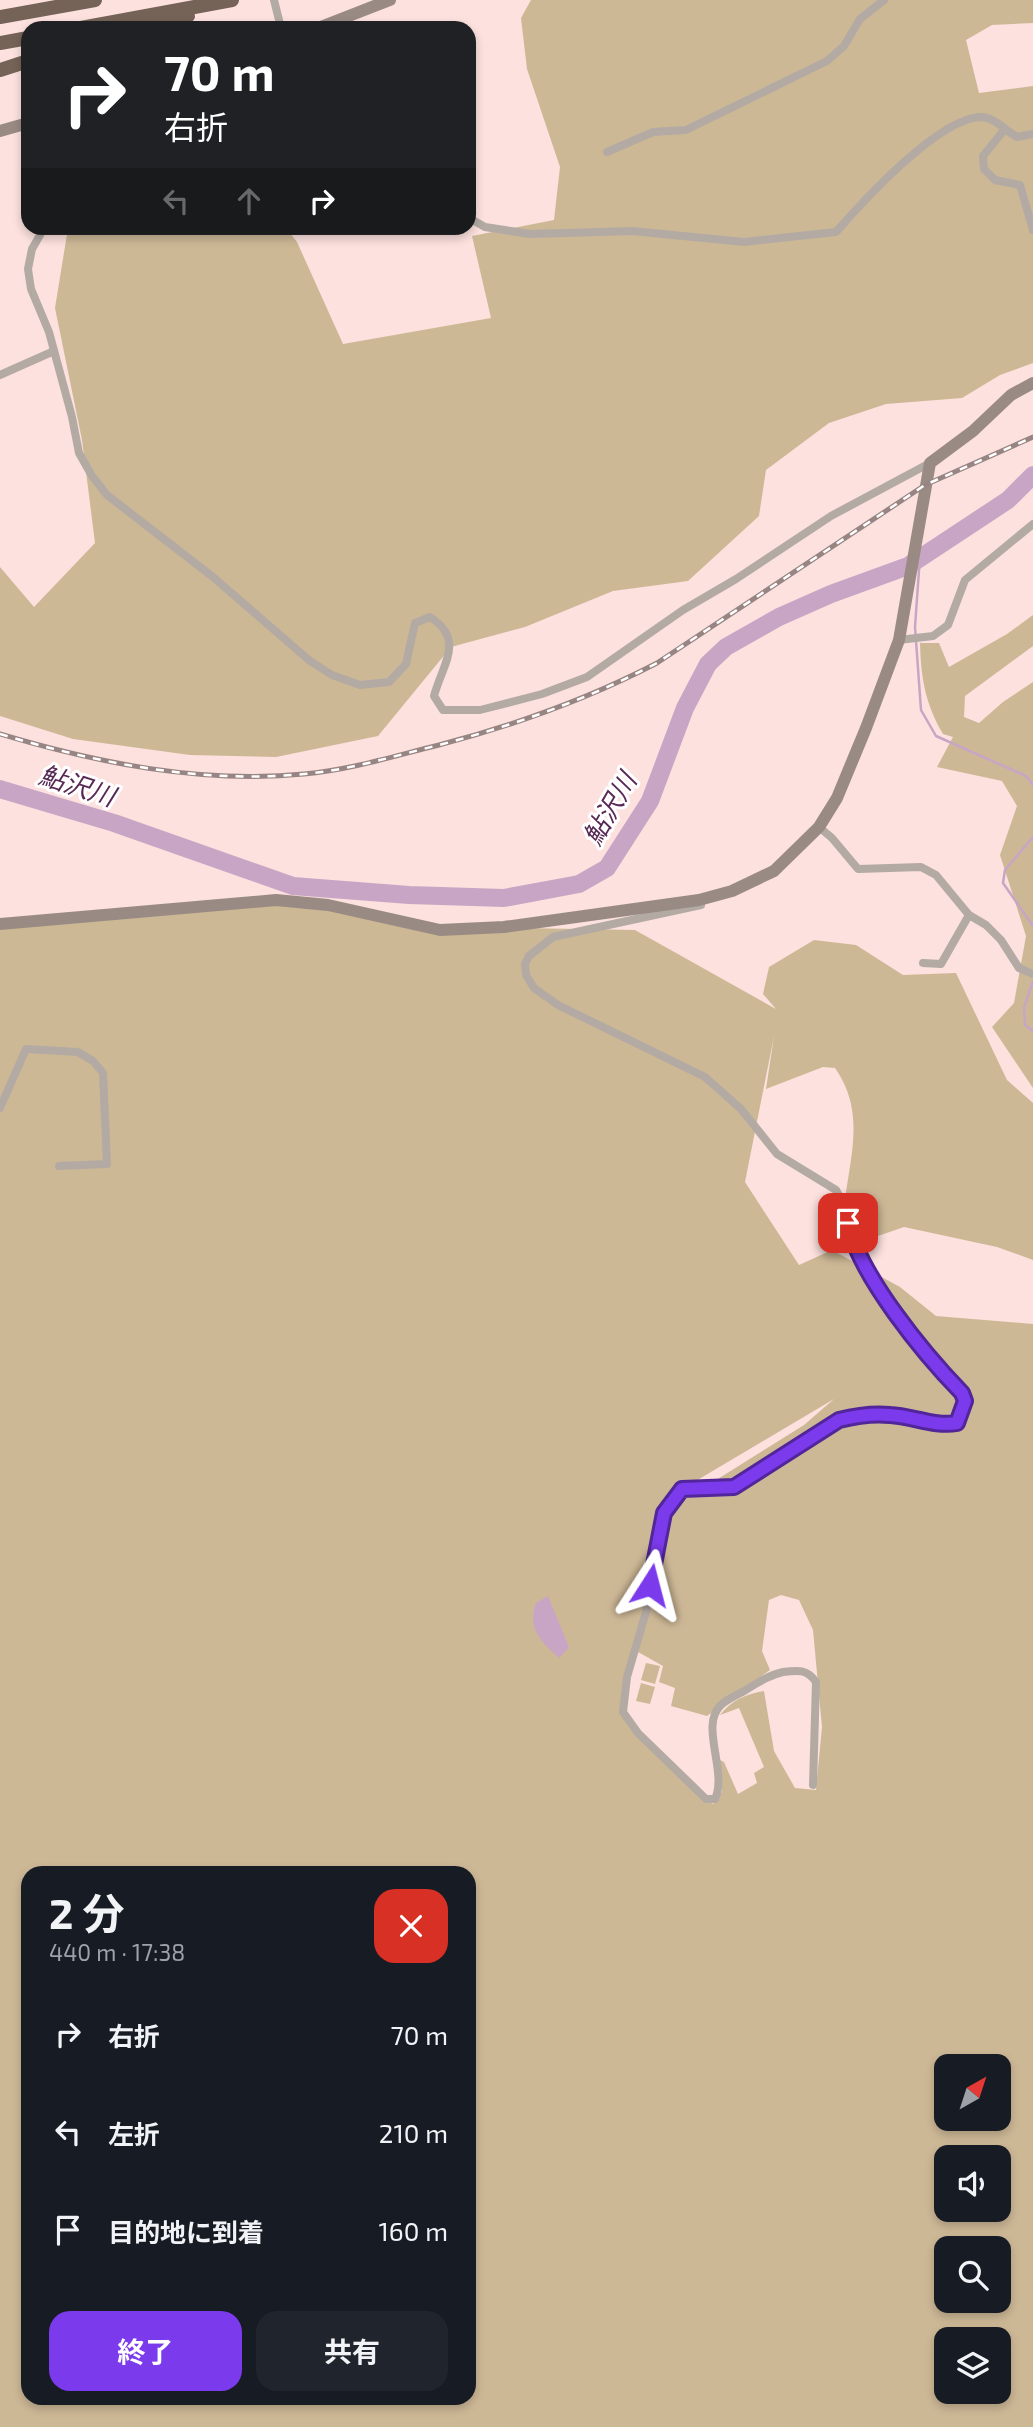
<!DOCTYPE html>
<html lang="ja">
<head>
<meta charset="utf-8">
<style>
	:root { --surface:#171b24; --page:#20242c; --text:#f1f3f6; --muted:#9ea1a6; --accent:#7c3aed }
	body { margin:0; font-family:"Exo 2","Noto Sans JP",sans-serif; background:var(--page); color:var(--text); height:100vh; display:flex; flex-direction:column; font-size:26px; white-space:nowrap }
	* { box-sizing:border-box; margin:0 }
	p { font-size:23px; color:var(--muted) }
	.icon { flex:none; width:38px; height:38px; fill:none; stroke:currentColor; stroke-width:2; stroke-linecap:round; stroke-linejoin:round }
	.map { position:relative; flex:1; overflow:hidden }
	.side { position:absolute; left:21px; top:1866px; width:455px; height:539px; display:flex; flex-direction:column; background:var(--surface); border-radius:21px; box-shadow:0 4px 10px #0003 }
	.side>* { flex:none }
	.hud { position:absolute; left:21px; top:21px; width:455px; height:214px; border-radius:21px; box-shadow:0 4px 10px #0003; background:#202124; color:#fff; overflow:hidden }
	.needle { width:46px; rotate:39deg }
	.controls { position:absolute; left:934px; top:2054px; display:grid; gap:14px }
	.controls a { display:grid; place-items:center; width:77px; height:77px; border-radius:14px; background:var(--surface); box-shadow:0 4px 10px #0003; font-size:35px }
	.pin { position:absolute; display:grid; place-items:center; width:60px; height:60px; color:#fff; margin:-30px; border-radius:14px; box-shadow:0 4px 10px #0006 }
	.me { position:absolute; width:77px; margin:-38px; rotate:9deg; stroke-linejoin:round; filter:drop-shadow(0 0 5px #0008) }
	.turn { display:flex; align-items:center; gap:24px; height:147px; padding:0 28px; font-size:32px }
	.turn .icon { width:91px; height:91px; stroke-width:2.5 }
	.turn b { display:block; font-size:49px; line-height:60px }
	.lanes { display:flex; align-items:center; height:66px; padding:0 28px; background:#0003; justify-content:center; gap:35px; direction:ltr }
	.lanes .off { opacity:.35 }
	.round { display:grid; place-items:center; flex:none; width:74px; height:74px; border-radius:21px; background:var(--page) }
	.head { display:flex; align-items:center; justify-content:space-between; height:119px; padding:0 28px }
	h1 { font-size:42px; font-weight:700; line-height:52px }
	.cta { display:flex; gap:14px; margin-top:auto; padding:14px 28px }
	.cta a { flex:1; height:80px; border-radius:21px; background:var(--accent); color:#fff; font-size:28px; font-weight:700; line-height:80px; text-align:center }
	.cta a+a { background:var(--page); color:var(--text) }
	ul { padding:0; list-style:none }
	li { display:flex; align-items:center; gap:21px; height:98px; padding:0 28px }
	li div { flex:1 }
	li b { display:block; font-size:26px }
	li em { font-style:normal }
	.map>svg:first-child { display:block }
	.green { fill:#cdb896; fill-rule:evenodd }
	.water { fill:#c9a5c5 }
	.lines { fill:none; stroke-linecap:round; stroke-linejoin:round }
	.stream { stroke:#c9a5c5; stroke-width:2.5 }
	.river { stroke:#c9a5c5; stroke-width:18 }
	.street { stroke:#b3aaa4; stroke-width:8 }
	.secondary { stroke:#998b83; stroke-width:12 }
	.highway { stroke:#766357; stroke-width:14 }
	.rail-casing { stroke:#978583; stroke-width:5 }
	.rail { stroke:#fff; stroke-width:2.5; stroke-dasharray:8; stroke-linecap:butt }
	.route-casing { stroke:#51269a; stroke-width:18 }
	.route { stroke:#7c3aed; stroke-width:12 }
	.labels { text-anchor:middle; stroke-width:6; stroke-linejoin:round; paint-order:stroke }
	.water-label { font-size:26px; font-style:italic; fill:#572954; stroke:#fff }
</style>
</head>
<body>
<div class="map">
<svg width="1033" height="2427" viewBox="0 0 1033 2427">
	<rect width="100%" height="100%" fill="#fce1de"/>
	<!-- green -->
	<g class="green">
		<polygon points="531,0 1033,0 1033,23 992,25 966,40 979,93 1033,86 1033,363 1000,375 962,398 886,404 829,423 766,470 759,516 688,581 613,591 525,627 451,647 378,736 276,757 190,755 73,739 0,716 0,567 34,607 95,543 82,440 55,308 68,228 286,228 297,242 343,344 491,318 472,236 554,220 560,167 527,69 521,18"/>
		<path d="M1033,615V646L965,696L964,717L979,723L1003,702L1033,682V1088L992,1027L1014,1003L1026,936L1000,855L1017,806L1002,781L937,767L953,737L943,734C925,703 921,678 920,643H939L949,667L1007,634Z"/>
		<path d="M292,902L421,926L635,930L776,1009L763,994L769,967L814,940L856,945L903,975L956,973L1007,1080L1033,1103V1260L997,1247L904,1227L875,1237L845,1200C851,1152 865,1111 835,1068L823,1067L766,1089L774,1036L745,1182L799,1265L832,1250L900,1287L936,1316L1033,1324V2427H0V920ZM834,1399L804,1425L705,1487L684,1488ZM781,1595L799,1600L813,1630L822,1727L816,1790L795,1788L774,1751L764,1691C746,1694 732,1700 720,1715L739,1708L764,1767L754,1773L757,1783L738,1794L724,1762L718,1759L722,1792L713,1804L626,1721L628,1677L638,1652L663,1666L659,1682L675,1688L671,1706L707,1716L770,1670L762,1651L769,1600ZM28,1872H469V2398H28ZM947,2067H999V2119H947ZM947,2158H999V2210H947ZM947,2249H999V2301H947ZM947,2340H999V2392H947Z"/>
		<polygon points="646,1663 660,1666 655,1684 641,1680"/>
		<polygon points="641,1683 655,1687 650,1704 636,1701"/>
	</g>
	<!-- water -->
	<path class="water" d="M548,1596L569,1647L559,1658C540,1641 527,1628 536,1603Z"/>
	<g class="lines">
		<!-- stream -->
		<g class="stream">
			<polyline points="920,556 915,627 921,710 936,736 1026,776 1033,785"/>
			<polyline points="1033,837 1005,870 1003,883 1033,926"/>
			<polyline points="1033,981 1024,1008 1025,1025 1033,1031"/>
		</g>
		<!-- river -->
		<polyline class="river" points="0,789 114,823 293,886 409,895 504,898 579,884 607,868 650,801 685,708 708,664 726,647 779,617 831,594 908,566 1008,500 1033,475"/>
		<!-- street -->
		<g class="street">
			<polyline points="274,0 281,28"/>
			<polyline points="1004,130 983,156 984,169 995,180 1020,185 1033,230"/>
			<polyline points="607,152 653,132 686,130 827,61 844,46 860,19 884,0"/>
			<path d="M469,218L485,227L530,234L632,231L744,242L836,232C864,200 938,119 980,117C995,117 1004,130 1017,137L1033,134"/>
			<path d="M44,228L32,249L28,269L31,289L49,332L72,417L79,453L92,476L107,495L213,577L310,661L332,675L360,685L389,682L406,664L415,623L430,617C466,640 442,665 434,696L443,710H480L542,694L587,677L683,610L736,579L831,516L930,463"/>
			<polyline points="0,375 54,351"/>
			<polyline points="899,640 933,636 948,625 965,580 1033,524"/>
			<polyline points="819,827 832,838 858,869 921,867 936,875 969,915 986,925 1001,940 1019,968 1033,974"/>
			<path d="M701,905L553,937L529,956L525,964L526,975L534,988L558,1005L705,1077L741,1109L777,1154L836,1190L844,1205L852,1242L859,1259L886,1300L965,1401L957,1423L948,1424C911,1418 875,1409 839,1420L735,1487L682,1489L674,1495L660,1524L646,1612L627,1677L623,1712L638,1733L706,1799H715C728,1772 699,1725 721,1705C727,1699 737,1695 744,1691C757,1683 769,1675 783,1672C798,1670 807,1669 816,1682L813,1785"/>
			<polyline points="923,963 941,964 969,915"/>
			<polyline points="0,1108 26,1049 78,1052 93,1061 103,1073 107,1164 59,1166"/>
		</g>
		<!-- secondary -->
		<g class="secondary">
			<polyline points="318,28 390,0"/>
			<polyline points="0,131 28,123"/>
			<polyline points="0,924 276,900 328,905 440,930 504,927 699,900 732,891 774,871 819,827 837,798 866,728 899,640 930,463 973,431 1011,395 1033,383"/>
		</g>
		<!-- highway -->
		<g class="highway">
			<polyline points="0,17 95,0"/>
			<polyline points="81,28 232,0"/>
			<polyline points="149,28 188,16"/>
			<polyline points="0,43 28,38"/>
			<polyline points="0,70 28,61"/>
		</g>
		<!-- rail casing -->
		<g class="rail-casing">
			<path id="rail" d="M0,734C97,763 202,784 304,774C350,770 394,756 439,745C515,725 586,700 657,663L925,485L1033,437"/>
		</g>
		<!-- rail -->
		<use href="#rail" class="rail"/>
	</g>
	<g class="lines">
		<!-- route casing -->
		<g class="route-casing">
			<path id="route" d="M650,1585L664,1513L682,1489L734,1487L839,1420C855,1416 872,1413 890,1415C912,1416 935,1427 957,1423L965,1401L962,1393C924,1354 859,1275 848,1223"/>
		</g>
		<!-- route -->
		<use href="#route" class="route"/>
	</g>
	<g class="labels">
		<!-- water labels -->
		<g class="water-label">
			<text transform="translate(77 786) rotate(18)" y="9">鮎沢川</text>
			<text transform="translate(610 809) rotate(-60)" y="9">鮎沢川</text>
		</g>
	</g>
</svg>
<div class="controls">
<a><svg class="needle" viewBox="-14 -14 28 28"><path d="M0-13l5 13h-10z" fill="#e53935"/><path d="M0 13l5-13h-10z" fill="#9ea1a6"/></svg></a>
<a><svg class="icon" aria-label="sound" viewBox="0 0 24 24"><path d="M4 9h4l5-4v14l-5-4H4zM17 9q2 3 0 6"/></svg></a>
<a><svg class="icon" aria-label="search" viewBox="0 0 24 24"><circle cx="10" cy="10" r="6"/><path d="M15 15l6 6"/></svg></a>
<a><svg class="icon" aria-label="layers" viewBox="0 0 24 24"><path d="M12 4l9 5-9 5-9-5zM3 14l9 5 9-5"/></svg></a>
</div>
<div class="pin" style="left:848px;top:1223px;background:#d93025"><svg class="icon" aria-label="arrive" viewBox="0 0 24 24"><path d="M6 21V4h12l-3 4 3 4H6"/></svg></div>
<svg class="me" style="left:650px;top:1585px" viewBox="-20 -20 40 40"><path d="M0-17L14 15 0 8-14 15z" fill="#7c3aed" stroke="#fff" stroke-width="4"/></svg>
<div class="hud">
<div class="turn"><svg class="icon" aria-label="right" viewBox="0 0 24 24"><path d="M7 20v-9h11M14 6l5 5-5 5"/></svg><div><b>70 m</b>右折</div></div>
<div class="lanes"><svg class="icon off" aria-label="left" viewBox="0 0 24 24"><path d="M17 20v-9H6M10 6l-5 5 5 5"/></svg><svg class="icon off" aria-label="ahead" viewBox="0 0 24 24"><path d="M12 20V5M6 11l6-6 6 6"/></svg><svg class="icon" aria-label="right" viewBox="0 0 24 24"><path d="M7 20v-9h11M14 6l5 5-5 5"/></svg></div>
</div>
<section class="side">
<div class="head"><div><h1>2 分</h1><p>440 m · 17:38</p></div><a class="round" style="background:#d93025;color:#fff"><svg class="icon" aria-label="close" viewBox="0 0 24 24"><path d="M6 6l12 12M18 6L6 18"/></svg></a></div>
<ul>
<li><svg class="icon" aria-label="right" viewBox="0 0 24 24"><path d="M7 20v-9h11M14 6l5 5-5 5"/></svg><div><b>右折</b></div><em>70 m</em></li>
<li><svg class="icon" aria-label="left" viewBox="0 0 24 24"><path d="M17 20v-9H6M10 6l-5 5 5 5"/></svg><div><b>左折</b></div><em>210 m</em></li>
<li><svg class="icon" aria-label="arrive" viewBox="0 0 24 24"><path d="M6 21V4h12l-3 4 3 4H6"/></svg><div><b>目的地に到着</b></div><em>160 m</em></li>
</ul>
<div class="cta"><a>終了</a><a>共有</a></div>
</section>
</div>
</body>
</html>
